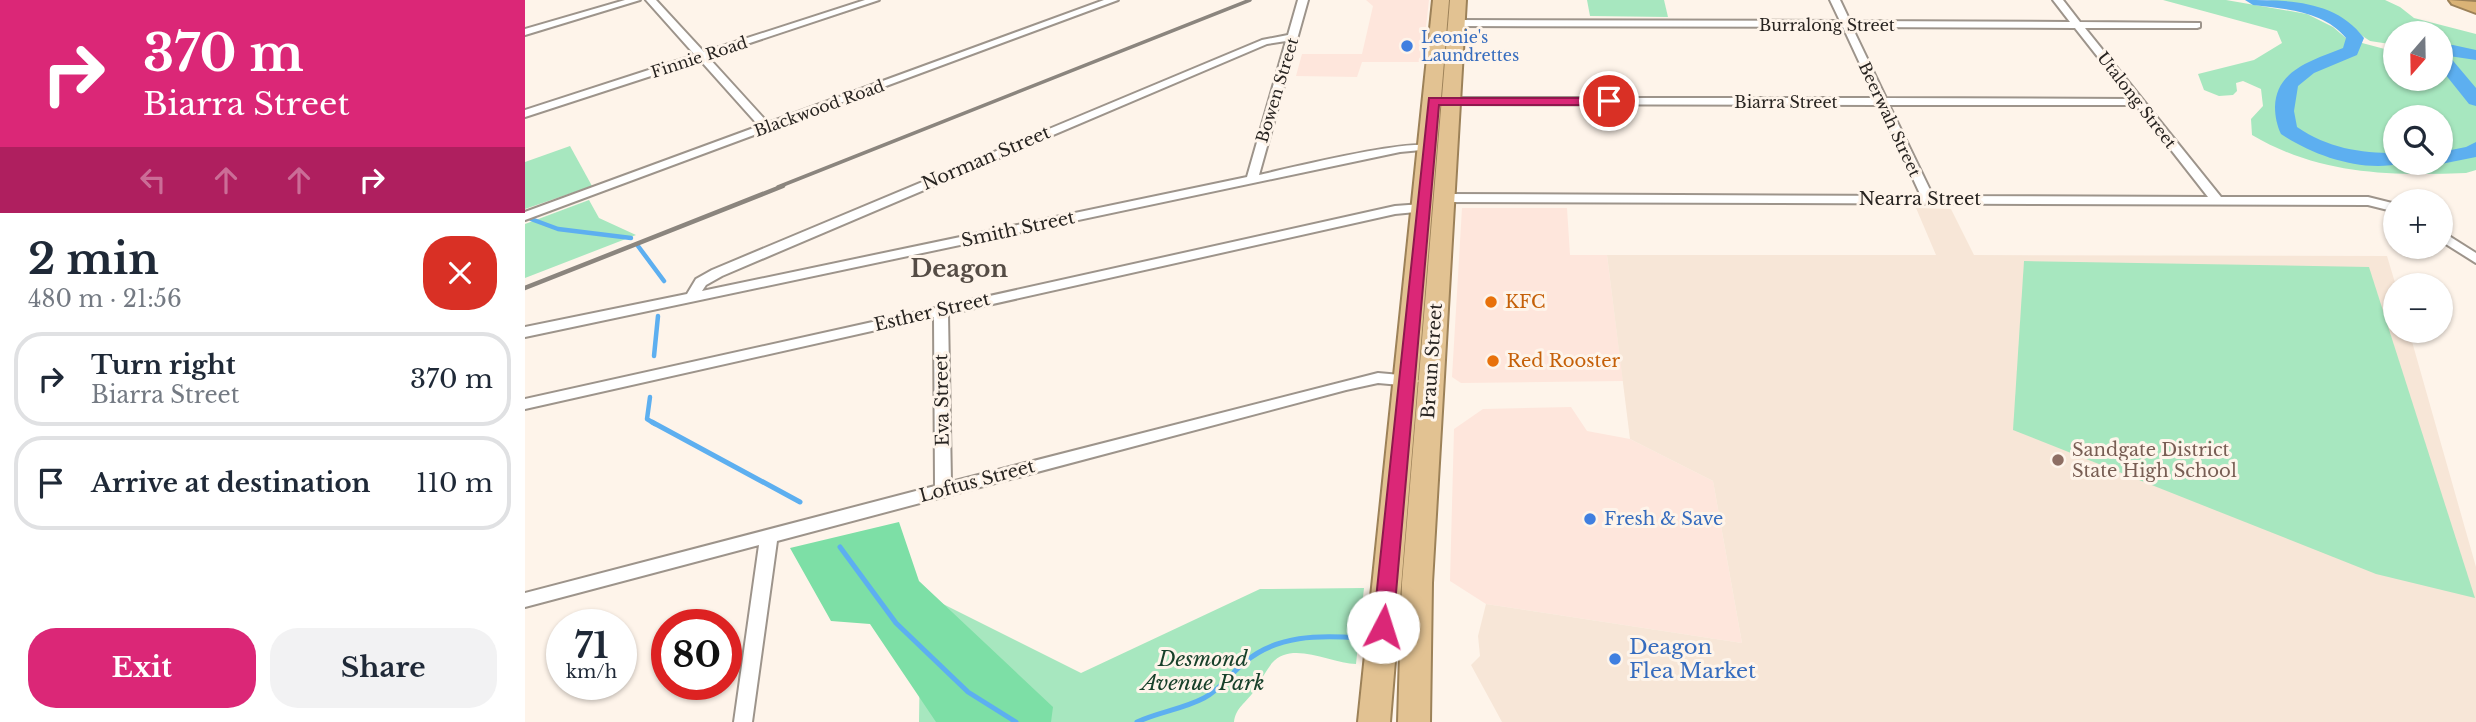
<!DOCTYPE html>
<html lang="en">
<head>
<meta charset="utf-8">
<style>
	:root { --surface:#fff; --page:#f2f2f3; --text:#1f2937; --muted:#747a83; --line:#e0e1e3; --accent:#db2777 }
	body { margin:0; font-family:"Libre Baskerville",serif; background:var(--page); color:var(--text); height:100vh; display:flex; flex-direction:column; font-size:26px; white-space:nowrap }
	* { box-sizing:border-box; margin:0 }
	p { font-size:23px; color:var(--muted) }
	.icon { flex:none; width:38px; height:38px; fill:none; stroke:currentColor; stroke-width:2; stroke-linecap:round; stroke-linejoin:round }
	.map { position:relative; flex:1; overflow:hidden }
	.drawer { display:flex; flex-direction:column; background:var(--surface); width:525px }
	.drawer>* { flex:none }
	.top-card { background:#db2777; color:#fff; overflow:hidden }
	.needle { width:46px; rotate:200deg }
	.tools { position:absolute; left:1858px; top:21px; display:grid; gap:14px }
	.tools a { display:grid; place-items:center; width:70px; height:70px; border-radius:50%; background:var(--surface); box-shadow:0 2px 5px #0004; font-size:35px }
	.speed { position:absolute; left:21px; top:609px; display:flex; gap:14px; font-size:35px; font-weight:700; text-align:center }
	.speed>* { display:grid; place-content:center; width:91px; height:91px; border-radius:50%; background:var(--surface); box-shadow:0 2px 5px #0004; line-height:1 }
	.speed small { font-size:18px; font-weight:400 }
	.speed .limit { border:10px solid #d22; background:#fff; color:#111 }
	.pin { position:absolute; display:grid; place-items:center; width:60px; height:60px; color:#fff; margin:-30px; border:4px solid #fff; border-radius:50%; box-shadow:0 2px 7px #0007 }
	.me { position:absolute; width:77px; margin:-38px; rotate:5deg; stroke-linejoin:round; filter:drop-shadow(0 0 5px #0008) }
	.turn { display:flex; align-items:center; gap:24px; height:147px; padding:0 28px; font-size:32px }
	.turn .icon { width:91px; height:91px; stroke-width:2.5 }
	.turn b { display:block; font-size:49px; line-height:60px }
	.lanes { display:flex; align-items:center; height:66px; padding:0 28px; background:#0003; justify-content:center; gap:35px; direction:ltr }
	.lanes .off { opacity:.35 }
	.round { display:grid; place-items:center; flex:none; width:74px; height:74px; border-radius:28px; background:var(--page) }
	.summary { display:flex; align-items:center; justify-content:space-between; height:119px; padding:0 28px }
	h1 { font-size:42px; font-weight:800; line-height:52px }
	.cta { display:flex; gap:14px; margin-top:auto; padding:14px 28px }
	.cta a { flex:1; height:80px; border-radius:28px; background:var(--accent); color:#fff; font-size:28px; font-weight:800; line-height:80px; text-align:center }
	.cta a+a { background:var(--page); color:var(--text) }
	ul { padding:0; list-style:none }
	li { display:flex; align-items:center; gap:21px; height:94px; margin:0 14px 10px; padding:0 14px; border:4px solid var(--line); border-radius:28px }
	li div { flex:1 }
	li b { display:block; font-size:26px }
	li em { font-style:normal }
	main { display:flex; flex:1; min-height:0 }
	.map>svg:first-child { display:block }
	.commercial { fill:#fee6dc }
	.built { fill:#f7e6d7 }
	.green { fill:#a7e7bf; fill-rule:evenodd }
	.forest { fill:#7ddfa6 }
	.lines { fill:none; stroke-linecap:round; stroke-linejoin:round }
	.stream-far1 { stroke:#5daff0; stroke-width:4.5 }
	.stream { stroke:#5daff0; stroke-width:5 }
	.river { fill:#5daff0; fill-rule:evenodd }
	.minor-casing { stroke:#9d948b; stroke-width:4 }
	.trunk-casing { stroke:#9c8158; stroke-width:4 }
	.motorway-casing { stroke:#9c8158; stroke-width:4 }
	.minor { fill:#fff; fill-rule:evenodd }
	.trunk { fill:#e2c292; fill-rule:evenodd }
	.motorway { fill:#dab376; fill-rule:evenodd }
	.rail-far1 { stroke:#8b857e; stroke-width:3.5 }
	.rail { stroke:#8b857e; stroke-width:4.5 }
	.route { fill:#db2777; stroke:#8e194d; stroke-width:2 }
	.shop-dot { fill:#3f7fe0; stroke:#fef4ea; stroke-width:2.5 }
	.food-dot { fill:#e8710a; stroke:#fef4ea; stroke-width:2.5 }
	.education-dot { fill:#8d6e63; stroke:#fef4ea; stroke-width:2.5 }
	.labels { text-anchor:middle; stroke-width:6; stroke-linejoin:round; paint-order:stroke }
	.far-street-label { font-size:16px; fill:#282421; stroke:#fef4ea }
	.far-shop-label { font-size:16px; fill:#366cbe; stroke:#fef4ea; text-anchor:start }
	.street-label { font-size:18px; fill:#282421; stroke:#fef4ea }
	.food-label { font-size:18px; fill:#c56008; stroke:#fef4ea; text-anchor:start }
	.education-label { font-size:18px; fill:#785e54; stroke:#fef4ea; text-anchor:start }
	.shop-label { font-size:18px; fill:#366cbe; stroke:#fef4ea; text-anchor:start }
	.near-shop-label { font-size:21px; fill:#366cbe; stroke:#fef4ea; text-anchor:start }
	.near-park-label { font-size:21px; font-style:italic; fill:#17402a; stroke:#fef4ea }
	.district-label { font-size:24px; font-weight:bold; fill:#554c45; stroke:#fef4ea }
</style>
</head>
<body>
<main>
<section class="drawer">
<div class="top-card">
<div class="turn"><svg class="icon" aria-label="right" viewBox="0 0 24 24"><path d="M7 20v-9h11M14 6l5 5-5 5"/></svg><div><b>370 m</b>Biarra Street</div></div>
<div class="lanes"><svg class="icon off" aria-label="left" viewBox="0 0 24 24"><path d="M17 20v-9H6M10 6l-5 5 5 5"/></svg><svg class="icon off" aria-label="ahead" viewBox="0 0 24 24"><path d="M12 20V5M6 11l6-6 6 6"/></svg><svg class="icon off" aria-label="ahead" viewBox="0 0 24 24"><path d="M12 20V5M6 11l6-6 6 6"/></svg><svg class="icon" aria-label="right" viewBox="0 0 24 24"><path d="M7 20v-9h11M14 6l5 5-5 5"/></svg></div>
</div>
<div class="summary"><div><h1>2 min</h1><p>480 m · 21:56</p></div><a class="round" style="background:#d93025;color:#fff"><svg class="icon" aria-label="close" viewBox="0 0 24 24"><path d="M6 6l12 12M18 6L6 18"/></svg></a></div>
<ul>
<li><svg class="icon" aria-label="right" viewBox="0 0 24 24"><path d="M7 20v-9h11M14 6l5 5-5 5"/></svg><div><b>Turn right</b><p>Biarra Street</p></div><em>370 m</em></li>
<li><svg class="icon" aria-label="arrive" viewBox="0 0 24 24"><path d="M6 21V4h12l-3 4 3 4H6"/></svg><div><b>Arrive at destination</b></div><em>110 m</em></li>
</ul>
<div class="cta"><a>Exit</a><a>Share</a></div>
</section>
<div class="map">
<svg width="1951" height="722" viewBox="0 0 1951 722">
	<rect width="100%" height="100%" fill="#fef4ea"/>
	<!-- commercial -->
	<g class="commercial">
		<polygon points="841,0 904,0 897,62 837,62 832,77 771,76 777,54 837,54 848,6"/>
		<polygon points="937,208 1042,208 1045,255 1082,255 1098,381 936,383 927,377"/>
		<polygon points="1046,407 1062,431 1105,439 1188,481 1217,643 961,604 925,581 929,429 958,409"/>
	</g>
	<!-- built -->
	<polygon class="built" points="1391,208 1426,209 1449,255 1862,256 1871,286 1871,331 1884,331 1951,567 1951,722 977,722 946,665 955,656 953,636 961,604 1217,643 1188,481 1105,439 1082,255 1411,255"/>
	<!-- green -->
	<g class="green">
		<polygon points="1062,0 1139,0 1143,17 1065,16"/>
		<path d="M1638,0H1701L1782,14L1808,27L1822,39L1871,52V79H1916V54L1927,53L1951,58V170L1941,173C1865,176 1795,175 1727,135L1726,119L1738,106L1736,89L1718,81L1711,83L1712,91L1708,95L1694,96L1679,90L1673,74L1729,60L1757,43L1752,31ZM1916,117V163H1871V117Z"/>
		<polygon points="1742,0 1860,0 1875,7 1889,18 1951,34 1951,52 1916,46 1916,33 1871,33 1871,45 1845,41 1809,17 1793,11"/>
		<polygon points="45,146 67,186 0,209 0,162"/>
		<polygon points="64,200 74,218 111,235 0,278 0,224"/>
		<polygon points="1499,261 1844,267 1950,598 1851,574 1488,430"/>
		<path d="M839,588L831,664C807,664 767,640 747,663C740,672 735,682 729,691C721,703 711,707 709,722H394L396,593L556,673L735,589Z"/>
	</g>
	<!-- forest -->
	<polygon class="forest" points="374,522 394,581 528,707 526,722 411,722 345,624 306,621 265,548"/>
	<g class="lines">
		<!-- stream-far1 -->
		<g class="stream-far1">
			<polyline points="6,219 33,229 106,238"/>
			<polyline points="113,246 139,281"/>
			<polyline points="129,356 133,316"/>
			<polyline points="125,397 122,419 130,424"/>
		</g>
		<!-- stream -->
		<g class="stream">
			<polyline points="127,422 275,502"/>
			<polyline points="315,547 371,623 443,692 491,722"/>
			<path d="M612,722C634,712 658,709 679,698C696,689 705,674 720,662C752,635 794,635 834,638"/>
		</g>
		<!-- river -->
		<g class="river">
			<path d="M1720,0C1763,0 1811,0 1839,38L1832,55L1789,73L1773,86L1769,111L1772,127C1803,148 1834,153 1871,153V163H1878C1838,173 1789,156 1756,134C1752,126 1750,116 1750,107C1751,69 1789,60 1818,48L1821,38C1799,11 1761,9 1728,5Z"/>
			<polygon points="1928,45 1951,50 1951,60 1924,56 1951,88 1951,106 1944,104 1916,69 1916,46"/>
			<polygon points="1951,142 1951,157 1916,164 1911,163 1916,163 1916,152 1941,147"/>
		</g>
		<!-- minor casing -->
		<g class="minor-casing">
			<g id="minor">
				<polygon points="100,0 115,0 0,35 0,29"/>
				<polygon points="121,0 131,0 179,52 340,0 354,0 183,57 243,123 579,0 593,0 0,220 0,212 234,126 175,60 0,117 0,110 170,55"/>
				<path d="M773,0H783L734,175C760,169 894,136 909,147L907,149L875,152L0,337V327L162,294L171,279L187,270L737,40L763,35ZM761,41L722,177L177,291L181,285L197,276L742,44Z"/>
				<path d="M1305,0H1315L1325,21L1545,22L1528,0H1538L1555,22L1675,23V27L1672,28H1560L1696,197H1843L1871,204V212L1843,205L919,202L913,198L919,194L1396,196L1354,105L919,104L914,101L919,98H1351L1318,27L931,26L926,23L931,20L1315,21ZM1327,27L1550,28L1606,99L1361,98ZM1364,105H1611L1683,197L1408,196Z"/>
				<polygon points="897,204 901,205 903,208 901,211 870,214 423,314 426,482 853,373 887,376 894,381 887,386 853,383 821,390 252,541 227,722 209,722 234,545 0,607 0,593 410,486 409,317 0,409 0,399 870,206"/>
				<polygon points="1916,231 1951,253 1951,263 1916,241"/>
			</g>
		</g>
		<!-- trunk casing -->
		<g class="trunk-casing">
			<g id="trunk">
				<polygon points="908,0 924,0 865,722 833,722"/>
				<polygon points="925,0 941,0 907,583 905,722 873,722 877,583"/>
			</g>
		</g>
		<!-- motorway casing -->
		<g class="motorway-casing">
			<polygon id="motorway" points="1924,0 1951,2 1951,13 1927,4"/>
		</g>
		<!-- minor -->
		<use href="#minor" class="minor"/>
		<!-- trunk -->
		<use href="#trunk" class="trunk"/>
		<!-- motorway -->
		<use href="#motorway" class="motorway"/>
		<!-- rail-far1 -->
		<polyline class="rail-far1" points="253,187 725,0"/>
		<!-- rail -->
		<polyline class="rail" points="0,288 258,186"/>
	</g>
	<!-- route -->
	<polygon class="route" points="904,98 1084,98 1090,101 1084,105 914,105 868,627 865,633 858,636 851,633 848,627"/>
	<!-- markers -->
	<g class="shop-dot">
		<circle cx="882" cy="46" r="7"/>
		<circle cx="1065" cy="519" r="7"/>
		<circle cx="1090" cy="659" r="7"/>
	</g>
	<g class="food-dot">
		<circle cx="966" cy="302" r="7"/>
		<circle cx="968" cy="361" r="7"/>
	</g>
	<circle class="education-dot" cx="1533" cy="460" r="7"/>
	<g class="labels">
		<!-- far-street labels -->
		<g class="far-street-label">
			<text x="1302" y="31">Burralong Street</text>
			<text transform="translate(174 57) rotate(-18)" y="6">Finnie Road</text>
			<text transform="translate(752 90) rotate(-73)" y="6">Bowen Street</text>
			<text transform="translate(1612 100) rotate(52)" y="6">Utalong Street</text>
			<text x="1261" y="108">Biarra Street</text>
			<text transform="translate(294 108) rotate(-20)" y="6">Blackwood Road</text>
			<text transform="translate(1365 119) rotate(65)" y="6">Beerwah Street</text>
		</g>
		<!-- far-shop labels -->
		<g class="far-shop-label">
			<text x="896" y="43">Leonie's<tspan x="896" dy="18">Laundrettes</tspan></text>
		</g>
		<!-- street labels -->
		<g class="street-label">
			<text transform="translate(461 158) rotate(-23)" y="6">Norman Street</text>
			<text x="1395" y="205">Nearra Street</text>
			<text transform="translate(493 229) rotate(-12)" y="6">Smith Street</text>
			<text transform="translate(407 312) rotate(-13)" y="6">Esther Street</text>
			<text transform="translate(907 361) rotate(-86)" y="6">Braun Street</text>
			<text transform="translate(417 400) rotate(-91)" y="6">Eva Street</text>
			<text transform="translate(452 481) rotate(-15)" y="6">Loftus Street</text>
		</g>
		<!-- food labels -->
		<g class="food-label">
			<text x="980" y="308">KFC</text>
			<text x="982" y="367">Red Rooster</text>
		</g>
		<!-- education labels -->
		<g class="education-label">
			<text x="1547" y="456">Sandgate District<tspan x="1547" dy="21">State High School</tspan></text>
		</g>
		<!-- shop labels -->
		<g class="shop-label">
			<text x="1079" y="525">Fresh &amp; Save</text>
		</g>
		<!-- near-shop labels -->
		<g class="near-shop-label">
			<text x="1104" y="654">Deagon<tspan x="1104" dy="24">Flea Market</tspan></text>
		</g>
		<!-- near-park labels -->
		<g class="near-park-label">
			<text x="678" y="666">Desmond<tspan x="678" dy="24">Avenue Park</tspan></text>
		</g>
		<!-- district labels -->
		<g class="district-label">
			<text x="434" y="277">Deagon</text>
		</g>
	</g>
</svg>
<div class="tools">
<a><svg class="needle" viewBox="-14 -14 28 28"><path d="M0-13l5 13h-10z" fill="#e53935"/><path d="M0 13l5-13h-10z" fill="#747a83"/></svg></a>
<a><svg class="icon" aria-label="search" viewBox="0 0 24 24"><circle cx="10" cy="10" r="6"/><path d="M15 15l6 6"/></svg></a>
<a>+</a>
<a>−</a>
</div>
<div class="speed"><div>71<small>km/h</small></div><div class="limit">80</div></div>
<div class="pin" style="left:1084px;top:101px;background:#d93025"><svg class="icon" aria-label="arrive" viewBox="0 0 24 24"><path d="M6 21V4h12l-3 4 3 4H6"/></svg></div>
<svg class="me" style="left:858px;top:627px" viewBox="-20 -20 40 40"><circle r="19" fill="#fff"/><path d="M0-13L10 11 0 6-10 11z" fill="#db2777"/></svg>
</div>
</main>
</body>
</html>
